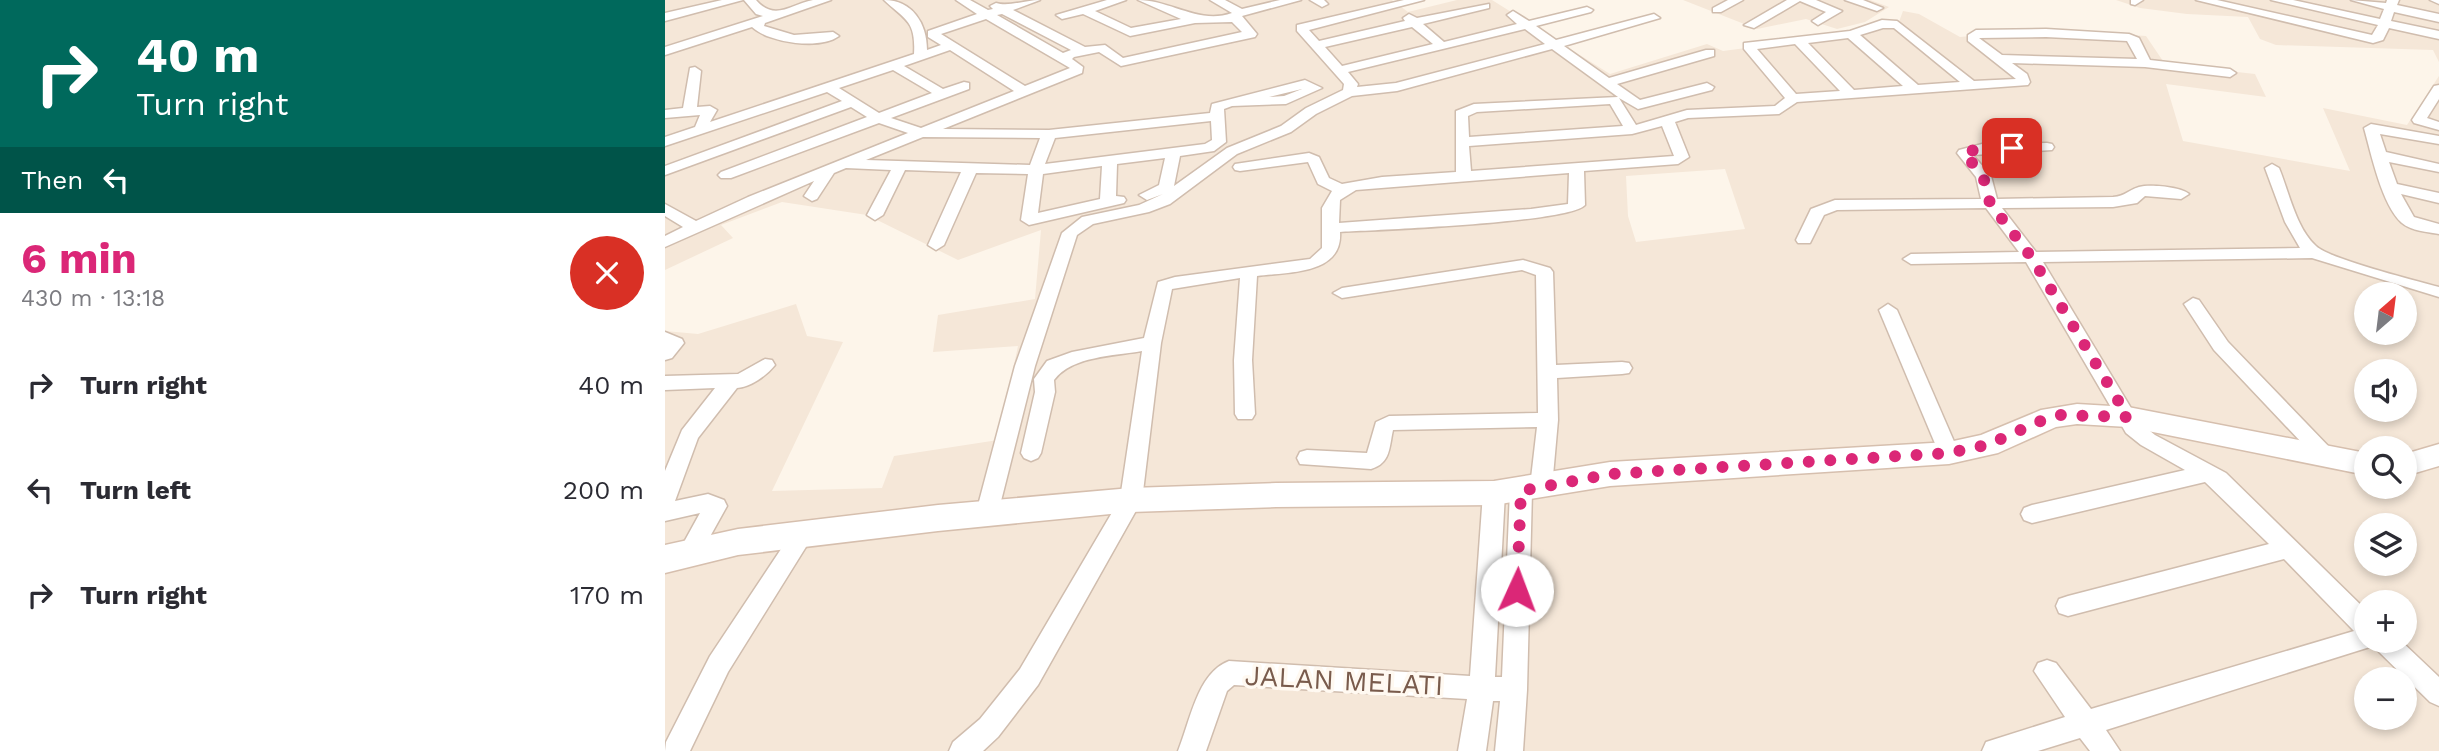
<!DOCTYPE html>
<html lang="en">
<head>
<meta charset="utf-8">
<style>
	:root { --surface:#fff; --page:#f7f7f7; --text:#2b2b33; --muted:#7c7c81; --accent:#db2777 }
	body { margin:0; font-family:"Work Sans",sans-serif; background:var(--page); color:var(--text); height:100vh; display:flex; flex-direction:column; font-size:26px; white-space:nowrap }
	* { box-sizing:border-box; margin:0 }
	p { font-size:23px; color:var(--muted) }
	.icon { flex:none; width:38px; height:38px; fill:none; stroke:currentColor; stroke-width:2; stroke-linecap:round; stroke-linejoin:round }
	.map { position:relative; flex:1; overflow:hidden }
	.side { display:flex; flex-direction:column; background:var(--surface); width:665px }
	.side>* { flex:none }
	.hud { background:#00695c; color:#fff; overflow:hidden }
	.needle { width:46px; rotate:28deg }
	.fabs { position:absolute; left:1689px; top:282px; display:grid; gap:14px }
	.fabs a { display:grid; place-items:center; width:63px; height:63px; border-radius:50%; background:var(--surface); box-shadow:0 4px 10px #0003; font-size:35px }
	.pin { position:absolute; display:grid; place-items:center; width:60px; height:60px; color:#fff; margin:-30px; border-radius:14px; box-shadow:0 4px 10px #0006 }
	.me { position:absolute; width:77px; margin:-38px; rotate:2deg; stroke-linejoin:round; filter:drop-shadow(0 0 5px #0008) }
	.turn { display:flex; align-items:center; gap:24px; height:147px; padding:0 21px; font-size:32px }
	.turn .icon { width:91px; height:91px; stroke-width:2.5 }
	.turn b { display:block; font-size:49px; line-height:60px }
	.then { display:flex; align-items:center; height:66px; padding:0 21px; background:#0003; gap:14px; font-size:26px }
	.round { display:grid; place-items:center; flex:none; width:74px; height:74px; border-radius:37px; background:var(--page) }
	.overview { display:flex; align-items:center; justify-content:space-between; height:119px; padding:0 21px }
	h1 { font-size:42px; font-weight:700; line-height:52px; color:var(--accent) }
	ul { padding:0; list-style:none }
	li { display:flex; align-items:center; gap:21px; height:105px; padding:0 21px }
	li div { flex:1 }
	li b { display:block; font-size:26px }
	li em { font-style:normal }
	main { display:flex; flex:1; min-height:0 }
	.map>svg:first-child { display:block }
	.residential { fill:#f5e7d8; fill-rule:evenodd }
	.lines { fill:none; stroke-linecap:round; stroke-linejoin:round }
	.street-casing { stroke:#d0bdae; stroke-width:3 }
	.secondary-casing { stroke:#d6bfae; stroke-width:3 }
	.street { fill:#fff; fill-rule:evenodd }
	.secondary { fill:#fff; fill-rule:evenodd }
	.route { stroke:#db2777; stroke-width:12; stroke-dasharray:0 21.6 }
	.labels { text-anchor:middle; stroke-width:7; stroke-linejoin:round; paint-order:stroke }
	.near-street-label { font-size:28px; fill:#795b4c; stroke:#fff9f1 }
</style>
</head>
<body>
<main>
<section class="side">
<div class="hud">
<div class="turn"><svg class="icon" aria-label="right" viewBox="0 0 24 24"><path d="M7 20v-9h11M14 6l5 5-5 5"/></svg><div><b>40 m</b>Turn right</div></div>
<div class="then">Then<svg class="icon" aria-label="left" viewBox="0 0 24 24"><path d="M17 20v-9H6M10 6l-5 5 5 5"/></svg></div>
</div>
<div class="overview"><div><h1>6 min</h1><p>430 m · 13:18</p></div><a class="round" style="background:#d93025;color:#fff"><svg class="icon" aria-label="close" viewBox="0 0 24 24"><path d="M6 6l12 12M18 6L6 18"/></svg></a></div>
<ul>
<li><svg class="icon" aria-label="right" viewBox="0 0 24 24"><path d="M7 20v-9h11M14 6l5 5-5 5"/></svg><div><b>Turn right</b></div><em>40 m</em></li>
<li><svg class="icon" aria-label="left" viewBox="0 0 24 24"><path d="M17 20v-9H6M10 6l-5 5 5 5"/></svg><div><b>Turn left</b></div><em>200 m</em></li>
<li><svg class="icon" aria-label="right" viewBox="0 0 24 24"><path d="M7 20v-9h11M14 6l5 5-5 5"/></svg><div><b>Turn right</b></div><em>170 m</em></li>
</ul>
</section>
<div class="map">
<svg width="1774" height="751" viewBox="0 0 1774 751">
	<rect width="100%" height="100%" fill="#fdf5ea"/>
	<!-- residential -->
	<g class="residential">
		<path d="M0,0H727L743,12L792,0H827L945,74L1042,44L1058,51L1217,30L1234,22L1238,11L1254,14L1295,37L1380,29L1481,36L1500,64L1590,74L1601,97L1501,84L1518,141L1685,171L1658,108L1742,125L1774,76V751H0V331L33,334L131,304L142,336L178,342L107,491L217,488L229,456L333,440L353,346L268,352L273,315L370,299L376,230L293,260L202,215L117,202L56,225L68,238L0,270ZM1060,169L1080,229L971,242L963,216L961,176ZM1701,294H1740V332H1701ZM1701,371H1740V410H1701ZM1701,448H1740V486H1701ZM1701,525H1740V564H1701ZM1701,602H1740V640H1701ZM1701,679H1740V718H1701Z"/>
		<polygon points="1018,0 1205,0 1224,7 1200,22 1172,29 1141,19 1092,29"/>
		<polygon points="1451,0 1774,0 1774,62 1768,50 1611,45 1595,39 1583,17 1522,14 1475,8"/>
	</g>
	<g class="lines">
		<!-- street casing -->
		<g class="street-casing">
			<g id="street">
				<polygon points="57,0 78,0 0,21 0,13"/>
				<path d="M79,0H91C110,22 126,4 148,0C154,0 160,0 166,0L100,23L99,26L129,35L168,32L174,36C155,50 104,43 87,27L0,55V47L98,16L91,14Z"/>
				<path d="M219,0C247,0 262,23 262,50L276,45L263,37V31L312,14L291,0H305L323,10L328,9L325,6L331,3C344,7 360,0 375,0L348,10L420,47L440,45L458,58L577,32L567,22L530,23L465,36L418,14L397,19L391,15L442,0H461L430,11L466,28L516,19L473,0C506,0 534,25 567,13L545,0H560L577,9L615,0H636L577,16L592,34L590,37L456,66L434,52L409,57L407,59L418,67L417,73L278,129L384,130L545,113L547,104L640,80L657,88L621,104L567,106L559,109L561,142L549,151L515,156L509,186L562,148L616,126L641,108L678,90L679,84L632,31V25L739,0H759L644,30L654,41L740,21L738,18L744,14L752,18L824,4V8L758,24L779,42L852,24L842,15L848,11L864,21L922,7L928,10L926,12L871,26L891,40L989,14L995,18L899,46L944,78L1041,50H1049V56L952,84L975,100L1042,83L1049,87L1047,90L973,109L954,98L971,125L1022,110L1110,106L1120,98L1079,49V43L1185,31L1217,20L1232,21L1309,81L1351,79L1303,41V35L1311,30L1381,29L1464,34L1474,38L1485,60L1565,69L1571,73L1565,77L1480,67L1347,63L1362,74L1365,82L1363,85L1132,102L1114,114L1023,118L1010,122L1024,157L1013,164L919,171L920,205C904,223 711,230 675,232C678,275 622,272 592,276L587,360L590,414L587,419H573L570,414L569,360L575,278L507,289L496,343L477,500L373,685L333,737L318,751H284L288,742L315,719L355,669L455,499L477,351C449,356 407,356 389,380L390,392L376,453L373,458L366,461L359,458L356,453L370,392L369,379L382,361L407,352L479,338L493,282L510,277L645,259L657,248V208L667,191L653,184L643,162L575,171L570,170L568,167L570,164L644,153L654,157L664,178L677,184L717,177L791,172V111L809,104L953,97L887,49L732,91L687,96L651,114L626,132L572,154L505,204L484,212L428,224L412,235L370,366L333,513L330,519L322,522L314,519L311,513L350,366L397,233L417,217L474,205L498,194L482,200L474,195L494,185L500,158L452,164L451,196L459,197L461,200L459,203L364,225L356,220L363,174L311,173L279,245L271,250L263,245L296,172L240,170L218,215L210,220L202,215L226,170L181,168L169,173L152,199L147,201L139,196L149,181L0,247V236L18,227L0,216V204L31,221L83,197L243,133L214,123L66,178H56L53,175L56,172L202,117L186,107L0,175V166L177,101L162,92L0,146V137L30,127L35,115L0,118V110L18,108L25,68L30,67L36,71L32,107L45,106L52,110L45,122L249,54C251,20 240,20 219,0ZM337,14L406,50L398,53L332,15ZM321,19L405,68L360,86L276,34ZM747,27L768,44L677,66L660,47ZM1218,28H1229L1295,82L1253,85L1195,35ZM860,29L880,44L731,83L692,87L693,84L683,72ZM1381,37L1462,41L1472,59L1337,55L1314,38ZM1183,38L1238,86L1189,90L1143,43ZM1130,44L1175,91L1131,94L1092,49ZM285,50L349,91L256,128L226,118L304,89V83L299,82L278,89L239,66ZM228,70L267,93L214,113L174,88ZM637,89L619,96L604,97ZM945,104L958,126L804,137L803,116L812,112ZM546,121L547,140L540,144L380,164L390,138ZM997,126L1009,156L806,171L804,146L967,134ZM258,137L375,138L365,165L201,160ZM437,166L435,199L373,213L378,174ZM904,173L903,204L866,209L674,223L675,200L691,190Z"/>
				<polygon points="645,0 659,0 663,4 657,7"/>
				<polygon points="1063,0 1078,0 1056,12 1048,12 1048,8"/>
				<polygon points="1122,0 1151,0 1177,11 1153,25 1147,21 1161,12 1135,1 1089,28 1079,25"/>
				<polygon points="1180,0 1198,0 1218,8 1212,11"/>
				<polygon points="1466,0 1478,0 1470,5 1466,4"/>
				<polygon points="1531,0 1552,0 1707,35 1713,25 1606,0 1628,0 1715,19 1719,9 1686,0 1721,3 1722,0 1734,0 1732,5 1774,14 1774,22 1729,12 1726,21 1774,31 1774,39 1724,28 1718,40 1708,43"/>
				<polygon points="1765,0 1774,0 1774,4"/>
				<polygon points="1774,85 1774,99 1762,118 1774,122 1774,130 1749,123 1747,120 1769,86"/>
				<path d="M1706,124L1774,136V144L1715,134L1721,152L1774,164V172L1724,162L1732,184L1774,193V203L1736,194L1749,217L1774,224V234C1763,232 1746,231 1737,223C1717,206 1706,153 1699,128Z"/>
				<path d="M1382,143L1387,144L1389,147L1387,150L1308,155L1326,176L1332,199L1448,197C1461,196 1463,190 1474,187C1485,184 1516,187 1524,194L1516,199L1480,196L1472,203L1448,207L1337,208L1371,252L1635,248L1620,222L1600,168L1607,164L1614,168C1624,192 1631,228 1651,246C1664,259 1752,281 1774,287V297L1647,258L1378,262L1475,423L1490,435L1561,473L1701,610V640H1735L1774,677V706L1765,702L1708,646L1441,730L1455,751H1425L1415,738L1373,751H1317L1321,742L1400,717L1369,671L1373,663L1382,660L1391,663L1426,709L1689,631L1619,559L1403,616L1394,613L1391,606L1394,599L1403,596L1604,544L1540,482L1367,523L1359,520L1356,514L1359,508L1367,505L1520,470L1476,445L1461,433L1361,262L1246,264L1238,259L1246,254L1354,252L1321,208L1172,210L1159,215L1145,243H1133L1131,240L1146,209L1170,200L1316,199L1311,177L1292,153L1294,150L1317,144Z"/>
				<path d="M858,260L885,268L888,272L891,365L957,362L964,363L967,368L964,373L957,374L892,378L893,420L887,487L884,493L876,495L868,493L865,487L872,427L728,430C724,447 726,463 706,469L635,464L632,458L635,452L642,450L702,453L711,422L724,416L873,413L871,275L857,270L677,298L668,293L677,288Z"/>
				<polygon points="1528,298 1534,300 1563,342 1668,451 1671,456 1668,461 1661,464 1654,461 1549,350 1519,304"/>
				<polygon points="1223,304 1232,310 1294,453 1291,458 1284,461 1277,458 1274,453 1214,310"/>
				<polygon points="0,332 17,339 19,343 7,358 0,360"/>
				<path d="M100,359L107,360L110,365C101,376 86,387 72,388L33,438L10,501L43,494L59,500L62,506L32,560L24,562L16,560L13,553L35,513L0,521V471L17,430L50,388L0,390V376L73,374Z"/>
				<path d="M856,483L864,485L867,491L862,690L858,751H830L835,701H828L821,751H793L802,699L569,685L562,691L541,751H513C525,722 532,673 564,661L805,676L818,493L821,487L829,485L837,487L840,493L830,677H837L845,491L848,485Z"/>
				<polygon points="138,525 146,528 149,534 63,672 25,751 0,751 1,742 45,656 130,528"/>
			</g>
		</g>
		<!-- secondary casing -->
		<g class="secondary-casing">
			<g id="secondary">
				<polygon points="1412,404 1463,407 1701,453 1701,475 1463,427 1412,424 1391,427 1333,453 1284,464 945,486 829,505 611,507 466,512 273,531 73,555 0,573 0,545 73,529 273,505 466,488 611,483 829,481 945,462 1284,442 1316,435 1376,410"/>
				<polygon points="1774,444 1774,466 1740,476 1740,454"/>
			</g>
		</g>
		<!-- street -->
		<use href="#street" class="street"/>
		<!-- secondary -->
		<use href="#secondary" class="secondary"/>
	</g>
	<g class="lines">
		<!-- route -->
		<polyline class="route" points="852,590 856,491 946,474 1284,453 1322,445 1376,421 1396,415 1463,417 1367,258 1325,203 1318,176 1299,153 1317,148 1347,148"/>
	</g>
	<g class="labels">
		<!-- near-street labels -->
		<g class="near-street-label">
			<text transform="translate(679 680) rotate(3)" y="10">JALAN MELATI</text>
		</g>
	</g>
</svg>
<div class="fabs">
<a><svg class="needle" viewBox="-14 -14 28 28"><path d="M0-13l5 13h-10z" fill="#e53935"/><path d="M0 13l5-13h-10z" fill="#7c7c81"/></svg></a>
<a><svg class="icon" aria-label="sound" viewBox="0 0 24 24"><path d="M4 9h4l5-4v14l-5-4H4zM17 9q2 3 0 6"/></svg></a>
<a><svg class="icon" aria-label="search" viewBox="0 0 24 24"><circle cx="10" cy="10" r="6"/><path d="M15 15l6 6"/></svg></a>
<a><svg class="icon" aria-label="layers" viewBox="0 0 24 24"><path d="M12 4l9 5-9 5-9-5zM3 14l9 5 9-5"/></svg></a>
<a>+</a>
<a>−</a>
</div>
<div class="pin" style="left:1347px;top:148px;background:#d93025"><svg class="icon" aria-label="arrive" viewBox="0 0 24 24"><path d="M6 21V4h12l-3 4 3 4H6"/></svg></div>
<svg class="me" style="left:852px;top:590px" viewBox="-20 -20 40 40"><circle r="19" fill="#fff"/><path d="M0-13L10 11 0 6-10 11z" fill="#db2777"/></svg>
</div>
</main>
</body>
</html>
